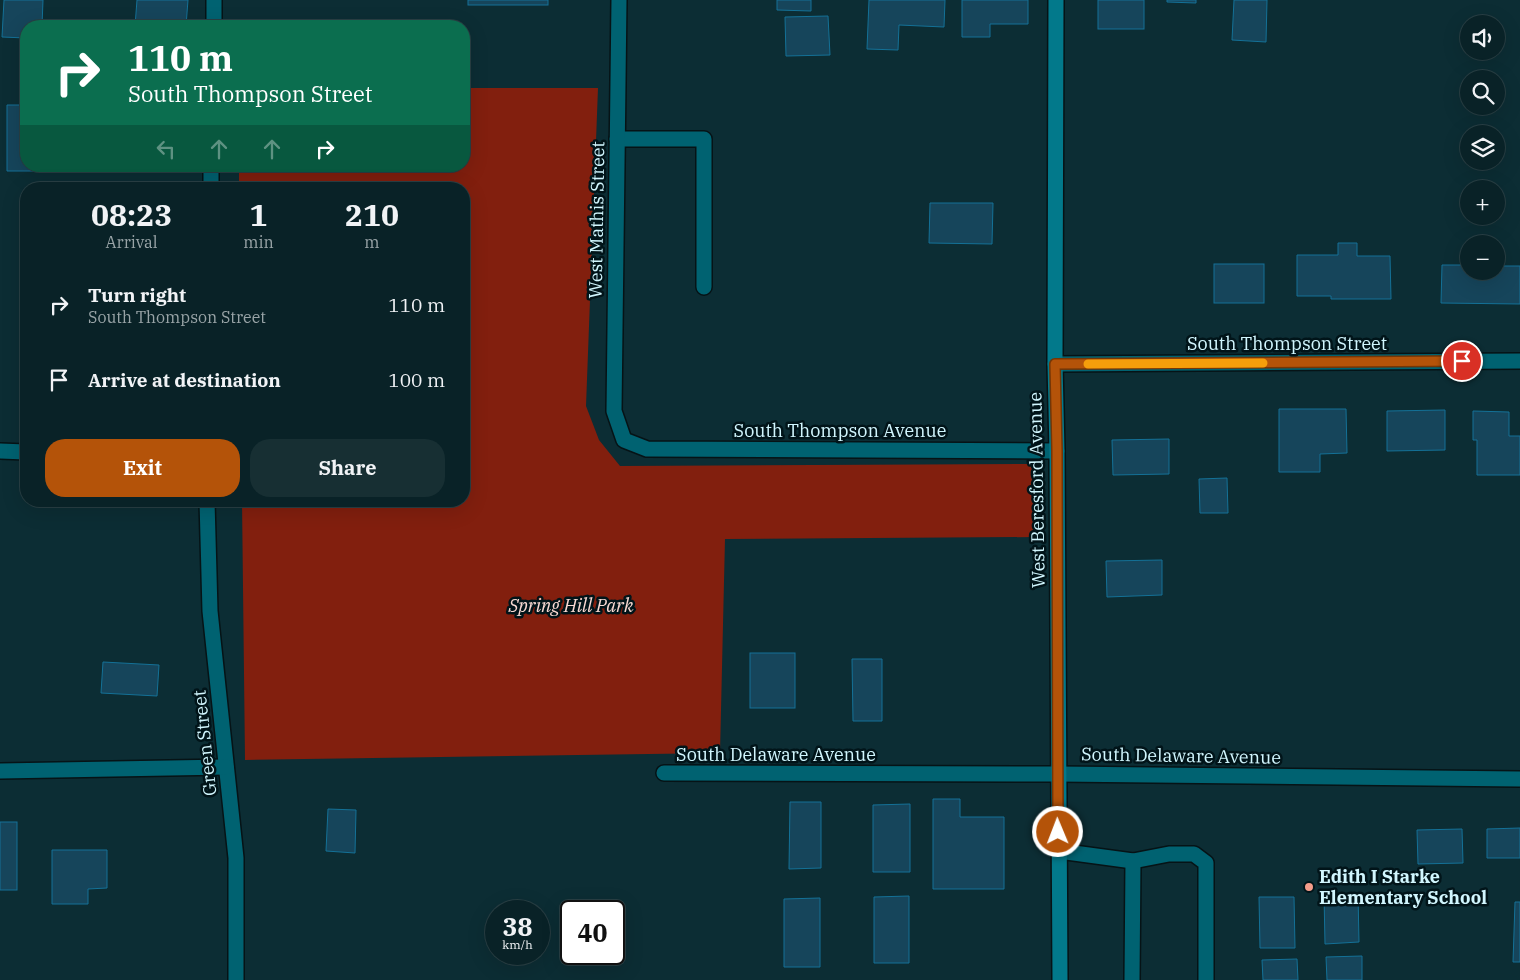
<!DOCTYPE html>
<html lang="en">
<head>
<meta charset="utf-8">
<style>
	:root { --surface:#092227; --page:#172f33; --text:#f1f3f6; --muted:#99a4a7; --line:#293f44; --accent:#b45309 }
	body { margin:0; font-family:"IBM Plex Serif",serif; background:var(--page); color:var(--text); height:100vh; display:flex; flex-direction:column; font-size:19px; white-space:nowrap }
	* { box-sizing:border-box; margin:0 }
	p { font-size:16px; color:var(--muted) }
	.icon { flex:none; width:28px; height:28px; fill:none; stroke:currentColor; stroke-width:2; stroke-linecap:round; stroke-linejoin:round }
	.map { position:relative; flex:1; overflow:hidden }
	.sheet { position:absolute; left:20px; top:182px; width:450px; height:325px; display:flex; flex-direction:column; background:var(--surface); border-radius:20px; box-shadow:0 5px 20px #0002,0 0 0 1px var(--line) }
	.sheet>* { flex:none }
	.top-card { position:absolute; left:20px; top:20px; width:450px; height:152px; border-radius:20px; box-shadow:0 5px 20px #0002,0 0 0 1px var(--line); background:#0b6e4f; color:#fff; overflow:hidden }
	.fabs { position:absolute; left:1460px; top:15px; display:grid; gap:10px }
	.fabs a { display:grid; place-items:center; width:45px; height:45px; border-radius:50%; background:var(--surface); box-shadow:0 5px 20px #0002,0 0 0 1px var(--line); font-size:25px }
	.speed { position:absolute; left:485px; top:900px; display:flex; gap:10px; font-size:25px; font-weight:700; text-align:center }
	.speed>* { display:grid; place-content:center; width:65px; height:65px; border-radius:50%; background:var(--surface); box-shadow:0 5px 20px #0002,0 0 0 1px var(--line); line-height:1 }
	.speed small { font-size:12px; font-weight:400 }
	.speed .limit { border:2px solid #111; border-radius:8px; background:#fff; color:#111 }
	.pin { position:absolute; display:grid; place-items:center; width:42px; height:42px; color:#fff; margin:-21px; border:2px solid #fff; border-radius:50%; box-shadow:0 1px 5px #0007 }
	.me { position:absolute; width:55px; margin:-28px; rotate:359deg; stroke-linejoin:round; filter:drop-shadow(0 0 4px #0008) }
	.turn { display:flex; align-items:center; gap:18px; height:105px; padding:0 25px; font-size:22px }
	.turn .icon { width:65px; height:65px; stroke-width:2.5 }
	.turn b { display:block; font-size:35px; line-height:42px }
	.lanes { display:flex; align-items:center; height:48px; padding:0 25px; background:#0003; justify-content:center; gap:25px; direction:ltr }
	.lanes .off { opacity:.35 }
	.eta { display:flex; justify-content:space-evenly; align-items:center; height:85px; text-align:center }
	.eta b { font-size:30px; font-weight:700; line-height:35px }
	.primary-button { display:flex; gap:10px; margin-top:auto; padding:10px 25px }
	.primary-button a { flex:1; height:58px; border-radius:20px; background:var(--accent); color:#fff; font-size:20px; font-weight:700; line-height:58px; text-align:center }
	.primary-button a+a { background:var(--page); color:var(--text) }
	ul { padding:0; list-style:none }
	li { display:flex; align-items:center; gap:15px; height:75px; padding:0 25px }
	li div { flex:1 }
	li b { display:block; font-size:19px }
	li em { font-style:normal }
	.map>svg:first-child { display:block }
	.green { fill:#821f0e }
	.building { fill:#16455b; stroke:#147197 }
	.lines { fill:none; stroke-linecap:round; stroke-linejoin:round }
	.lane-casing { stroke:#061316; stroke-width:18 }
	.street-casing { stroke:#061316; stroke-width:18 }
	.secondary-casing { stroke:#061316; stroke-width:18 }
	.lane { stroke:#006271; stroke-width:15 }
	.street { stroke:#006271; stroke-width:15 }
	.secondary { stroke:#02798b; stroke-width:15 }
	.route-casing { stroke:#753606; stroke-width:12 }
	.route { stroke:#b45309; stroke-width:9 }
	.slow { stroke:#f59e0b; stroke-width:9 }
	.poi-dot { fill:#f49d8b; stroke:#011419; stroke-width:2 }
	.labels { text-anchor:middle; stroke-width:5; stroke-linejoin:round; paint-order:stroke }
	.street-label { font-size:18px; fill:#d1f6fe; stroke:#011419 }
	.park-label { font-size:18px; font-style:italic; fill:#fadad3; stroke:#011419 }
	.poi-label { font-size:18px; font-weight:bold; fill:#d1f6fe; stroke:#011419; text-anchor:start }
</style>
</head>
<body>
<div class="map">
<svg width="1520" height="980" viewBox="0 0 1520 980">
	<rect width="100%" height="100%" fill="#0c2d34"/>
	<!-- green -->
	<polygon class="green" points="464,88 598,88 586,406 599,440 620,466 1038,464 1037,537 725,539 720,753 245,760 242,501 464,501 464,189 239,189 239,166 464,166"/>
	<!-- building -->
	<g class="building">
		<polygon points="4,0 43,0 42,26 26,26 26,38 2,37"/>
		<polygon points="137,0 188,0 186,26 135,26"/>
		<rect x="468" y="0" width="80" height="5"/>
		<polygon points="777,0 811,0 811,11 777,10"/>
		<polygon points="869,0 945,0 944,27 899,25 898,50 867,49"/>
		<polygon points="962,0 1028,0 1028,24 990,24 990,37 962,37"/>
		<rect x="1098" y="0" width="46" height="29"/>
		<polygon points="1167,0 1196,0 1196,3 1167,2"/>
		<polygon points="1234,0 1267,0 1266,42 1232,40"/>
		<polygon points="828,16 830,55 786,56 785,17"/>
		<polygon points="276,24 305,25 305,26 276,26"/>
		<polygon points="7,105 26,105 26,166 76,166 76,171 7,171"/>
		<polygon points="930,203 993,203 992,244 929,243"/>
		<polygon points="1338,243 1357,243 1357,256 1390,256 1391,299 1331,299 1331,296 1297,296 1297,255 1338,255"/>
		<rect x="1214" y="264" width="50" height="39"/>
		<polygon points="1442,265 1469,265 1469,271 1496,271 1496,266 1520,266 1520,304 1441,303"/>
		<polygon points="1279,409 1346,409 1347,453 1320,454 1320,472 1279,472"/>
		<polygon points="1445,410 1445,450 1387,451 1387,411"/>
		<polygon points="1473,411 1509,412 1509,436 1520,436 1520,475 1477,475 1477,440 1473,440"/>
		<polygon points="1169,439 1169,474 1113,475 1112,440"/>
		<polygon points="1227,478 1228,513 1200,513 1199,479"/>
		<polygon points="1162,560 1162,595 1107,597 1106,561"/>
		<rect x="750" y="653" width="45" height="55"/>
		<polygon points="852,659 882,659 882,721 853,721"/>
		<polygon points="103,662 159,665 157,696 101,693"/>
		<polygon points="933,799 960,799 960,817 1004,817 1004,889 933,889"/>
		<polygon points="790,802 821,802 821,868 789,869"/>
		<polygon points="910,804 910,872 873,872 873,805"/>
		<polygon points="328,809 356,810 355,853 326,851"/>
		<rect x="0" y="822" width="17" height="68"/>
		<polygon points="1520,828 1520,858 1487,858 1487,829"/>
		<polygon points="1462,829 1463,863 1418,864 1417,830"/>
		<polygon points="52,850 107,850 107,888 88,889 88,904 52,904"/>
		<polygon points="1358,894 1359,942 1325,944 1324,895"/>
		<polygon points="909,896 909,963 874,963 874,897"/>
		<polygon points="1259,897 1294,897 1295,948 1260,948"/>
		<polygon points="820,898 820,967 784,967 784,899"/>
		<polygon points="1515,902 1520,902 1520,962 1513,962"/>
		<polygon points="1362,956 1362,980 1327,980 1326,957"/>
		<polygon points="1297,959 1298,980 1263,980 1262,960"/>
	</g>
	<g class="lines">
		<!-- lane casing -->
		<g class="lane-casing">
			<g id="lane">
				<polyline points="617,139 704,139 704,287"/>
				<polyline points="1059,851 1133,861 1169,854 1194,854 1206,863 1206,980"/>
				<polyline points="1132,980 1133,861"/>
			</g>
		</g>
		<!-- street casing -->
		<g class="street-casing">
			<g id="street">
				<polyline points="619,0 614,411 624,440 647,449 1057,451"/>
				<polyline points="214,26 214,0"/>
				<polyline points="211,189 211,166"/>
				<polyline points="1055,364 1520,361"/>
				<polyline points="0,451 26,452"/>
				<polyline points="207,501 210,611 236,858 236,980"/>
				<polyline points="0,771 226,767"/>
				<polyline points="664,773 1058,774 1519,779"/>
			</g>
		</g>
		<!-- secondary casing -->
		<g class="secondary-casing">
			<polyline id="secondary" points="1056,0 1055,364 1057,451 1060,980"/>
		</g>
		<!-- lane -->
		<use href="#lane" class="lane"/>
		<!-- street -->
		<use href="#street" class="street"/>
		<!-- secondary -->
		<use href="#secondary" class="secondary"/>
	</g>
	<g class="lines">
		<!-- route casing -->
		<g class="route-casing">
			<polyline id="route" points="1058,832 1057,451 1055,364 1462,361"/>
		</g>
		<!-- route -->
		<use href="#route" class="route"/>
		<!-- slow -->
		<polyline class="slow" points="1088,364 1263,363"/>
	</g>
	<!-- markers -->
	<circle class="poi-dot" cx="1309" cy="887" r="5"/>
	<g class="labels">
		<!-- street labels -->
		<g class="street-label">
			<text transform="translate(597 220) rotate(-89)" y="6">West Mathis Street</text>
			<text x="1287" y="350">South Thompson Street</text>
			<text x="840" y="437">South Thompson Avenue</text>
			<text transform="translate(1037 490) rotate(-91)" y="6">West Beresford Avenue</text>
			<text transform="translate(205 743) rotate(-96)" y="6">Green Street</text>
			<text x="776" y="761">South Delaware Avenue</text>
			<text transform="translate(1181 756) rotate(1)" y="6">South Delaware Avenue</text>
		</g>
		<!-- park labels -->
		<g class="park-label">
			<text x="571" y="612">Spring Hill Park</text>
		</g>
		<!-- poi labels -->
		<g class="poi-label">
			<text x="1319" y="883">Edith I Starke<tspan x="1319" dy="21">Elementary School</tspan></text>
		</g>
	</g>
</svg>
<div class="fabs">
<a><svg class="icon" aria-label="sound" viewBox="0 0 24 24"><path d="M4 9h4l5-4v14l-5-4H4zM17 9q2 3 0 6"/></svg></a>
<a><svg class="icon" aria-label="search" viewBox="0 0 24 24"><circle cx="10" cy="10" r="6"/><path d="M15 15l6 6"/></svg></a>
<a><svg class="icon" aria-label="layers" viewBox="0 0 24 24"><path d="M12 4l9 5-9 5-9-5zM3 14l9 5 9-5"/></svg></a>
<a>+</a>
<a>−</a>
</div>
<div class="speed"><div>38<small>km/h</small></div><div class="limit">40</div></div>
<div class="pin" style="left:1462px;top:361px;background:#d93025"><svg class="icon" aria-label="arrive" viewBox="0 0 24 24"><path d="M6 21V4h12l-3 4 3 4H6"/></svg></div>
<svg class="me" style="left:1058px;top:832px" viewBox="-20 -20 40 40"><circle r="17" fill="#b45309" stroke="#fff" stroke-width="3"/><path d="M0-11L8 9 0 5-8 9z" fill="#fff"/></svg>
<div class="top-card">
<div class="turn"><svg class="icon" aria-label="right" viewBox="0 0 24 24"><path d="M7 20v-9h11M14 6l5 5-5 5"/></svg><div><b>110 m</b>South Thompson Street</div></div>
<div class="lanes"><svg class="icon off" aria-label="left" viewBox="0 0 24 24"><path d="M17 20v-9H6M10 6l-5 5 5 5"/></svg><svg class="icon off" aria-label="ahead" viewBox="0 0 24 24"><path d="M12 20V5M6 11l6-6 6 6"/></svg><svg class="icon off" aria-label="ahead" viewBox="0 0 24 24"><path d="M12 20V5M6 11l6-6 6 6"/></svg><svg class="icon" aria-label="right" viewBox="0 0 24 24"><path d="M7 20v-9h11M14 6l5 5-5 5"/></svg></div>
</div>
<section class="sheet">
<div class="eta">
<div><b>08:23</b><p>Arrival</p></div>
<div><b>1</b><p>min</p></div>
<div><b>210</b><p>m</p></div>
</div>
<ul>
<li><svg class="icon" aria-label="right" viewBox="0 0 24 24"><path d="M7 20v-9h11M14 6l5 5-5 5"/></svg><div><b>Turn right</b><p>South Thompson Street</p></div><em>110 m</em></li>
<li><svg class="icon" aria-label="arrive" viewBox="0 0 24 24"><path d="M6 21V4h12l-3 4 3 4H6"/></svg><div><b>Arrive at destination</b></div><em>100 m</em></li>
</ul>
<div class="primary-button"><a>Exit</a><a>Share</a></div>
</section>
</div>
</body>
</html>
